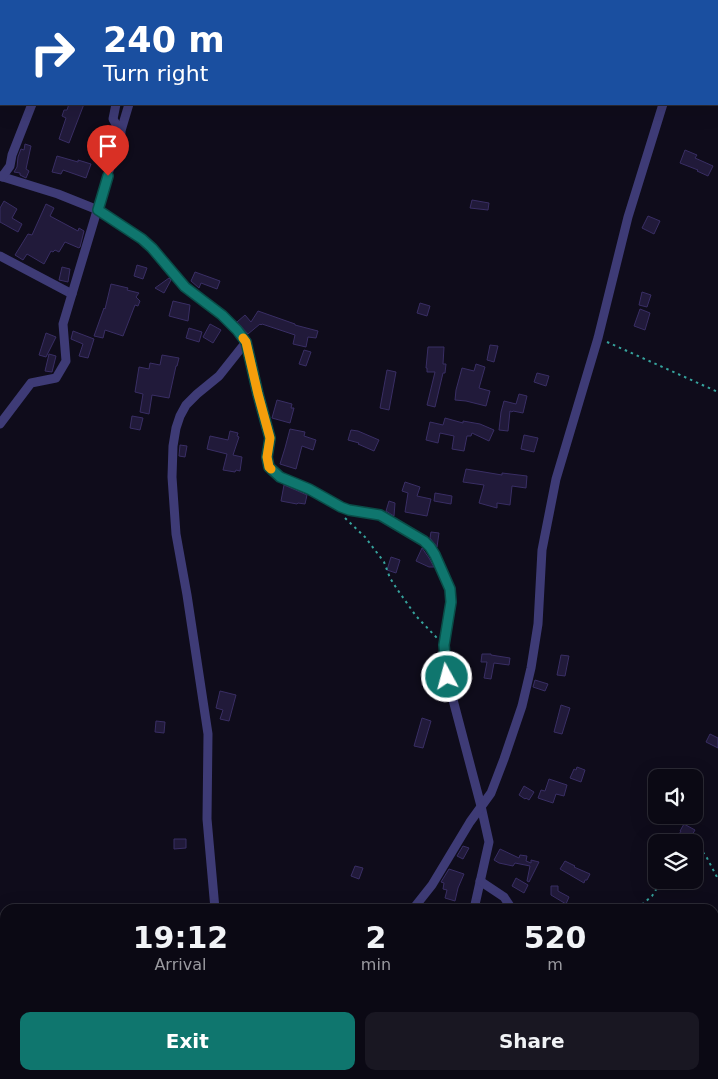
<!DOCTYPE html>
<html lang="en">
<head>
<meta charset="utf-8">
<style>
	:root { --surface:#0b0914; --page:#191722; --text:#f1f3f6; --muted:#9a9aa0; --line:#2b2a34; --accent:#0f766e }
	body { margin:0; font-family:"DejaVu Sans",sans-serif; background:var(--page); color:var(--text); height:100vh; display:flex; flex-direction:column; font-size:19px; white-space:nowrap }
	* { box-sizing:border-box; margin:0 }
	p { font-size:16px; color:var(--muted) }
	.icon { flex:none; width:28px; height:28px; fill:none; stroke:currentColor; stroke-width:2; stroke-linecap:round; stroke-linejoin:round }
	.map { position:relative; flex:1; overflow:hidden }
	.details { position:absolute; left:0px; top:904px; width:719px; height:176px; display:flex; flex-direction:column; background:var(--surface); border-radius:15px 15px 0 0; box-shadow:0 5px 20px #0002,0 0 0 1px var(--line) }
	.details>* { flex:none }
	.hud { position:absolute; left:0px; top:0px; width:719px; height:105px; box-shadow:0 5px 20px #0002,0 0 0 1px var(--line); background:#1a4fa0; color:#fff; overflow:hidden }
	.tools { position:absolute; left:648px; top:769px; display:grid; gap:10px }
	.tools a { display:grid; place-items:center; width:55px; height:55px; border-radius:10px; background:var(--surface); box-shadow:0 5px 20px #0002,0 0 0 1px var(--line); font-size:25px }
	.pin { position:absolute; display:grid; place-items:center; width:42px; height:42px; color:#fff; margin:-51px -21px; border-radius:50% 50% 50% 0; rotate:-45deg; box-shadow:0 0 5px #0007 }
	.pin .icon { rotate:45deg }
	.me { position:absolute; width:55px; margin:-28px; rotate:353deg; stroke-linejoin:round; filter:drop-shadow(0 0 4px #0008) }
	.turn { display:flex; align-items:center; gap:18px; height:105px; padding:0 20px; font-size:22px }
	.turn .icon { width:65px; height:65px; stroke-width:2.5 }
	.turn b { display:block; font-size:35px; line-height:42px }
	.eta { display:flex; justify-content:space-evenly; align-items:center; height:85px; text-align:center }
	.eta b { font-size:30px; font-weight:600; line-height:35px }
	.button { display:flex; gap:10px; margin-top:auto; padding:10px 20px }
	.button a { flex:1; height:58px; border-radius:10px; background:var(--accent); color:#fff; font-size:20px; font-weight:600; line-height:58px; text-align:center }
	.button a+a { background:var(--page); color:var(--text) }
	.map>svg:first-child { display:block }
	.building { fill:#211a3a; stroke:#392e64 }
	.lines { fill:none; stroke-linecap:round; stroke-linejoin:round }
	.path { stroke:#36a39d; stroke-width:2; stroke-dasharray:2.5 4; stroke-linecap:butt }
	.minor { stroke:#3e3b76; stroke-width:9 }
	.route-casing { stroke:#0a4d48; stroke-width:12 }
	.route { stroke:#0f766e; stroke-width:9 }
	.slow { stroke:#f59e0b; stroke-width:9 }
</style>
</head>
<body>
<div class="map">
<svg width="718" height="1079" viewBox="0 0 718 1079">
	<rect width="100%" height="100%" fill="#0f0c1b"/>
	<!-- building -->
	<g class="building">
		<polygon points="69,104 84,104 69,143 59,139 66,118 62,116 64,110 67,110"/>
		<polygon points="25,144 31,146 26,169 29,171 26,178 20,175 20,173 14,172 17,167 18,157 21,149 24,150"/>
		<polygon points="685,150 697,155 695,158 713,166 708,176 697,171 698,170 680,163"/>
		<polygon points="57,156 78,162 78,160 91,164 86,178 63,170 61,174 52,172"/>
		<polygon points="472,200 489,203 488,210 470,208"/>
		<polygon points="4,201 17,209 12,218 22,224 18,232 0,222 0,208"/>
		<polygon points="46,204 54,208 50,216 78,231 79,228 84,231 80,247 79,248 65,242 59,252 55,250 53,252 51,251 44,264 27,254 23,260 15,255 28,234 32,235"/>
		<polygon points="648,216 660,221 654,234 642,228"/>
		<polygon points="137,265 147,268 143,279 134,276"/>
		<polygon points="62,267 70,269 68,282 59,280"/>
		<polygon points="195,272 220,281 217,289 201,283 199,288 191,281"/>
		<polygon points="169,278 171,280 164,293 155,288"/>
		<polygon points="111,284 128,288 127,290 139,293 136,297 140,301 138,306 135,305 123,336 105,330 103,338 94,336 104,308 105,309"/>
		<polygon points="642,292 651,295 647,307 639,305"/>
		<polygon points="173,301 190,305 188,321 169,316"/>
		<polygon points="420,303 430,306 427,316 417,313"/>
		<polygon points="640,309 650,313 645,330 634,326"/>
		<polygon points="258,311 295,324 295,325 318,331 316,338 308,337 306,347 293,344 295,335 262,324 261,325 260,324 248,334 237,322 245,315 251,322"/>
		<polygon points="210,324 221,330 213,343 203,337"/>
		<polygon points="189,328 202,332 199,342 186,338"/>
		<polygon points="73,331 94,339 88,358 79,356 83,344 71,339"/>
		<polygon points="46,333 56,337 46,357 39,355"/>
		<polygon points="490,345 498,346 494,362 487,360"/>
		<polygon points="428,347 444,347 443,364 446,364 445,373 443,373 435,407 427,405 435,372 427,372 427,368 426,368"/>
		<polygon points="304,350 311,352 306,366 299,364"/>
		<polygon points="49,354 56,356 52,372 45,371"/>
		<polygon points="162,355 179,358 177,366 176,366 169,398 152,395 149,414 140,412 143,394 135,392 139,367 149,369 150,363 160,365"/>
		<polygon points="476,364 485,367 479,388 490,391 486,406 466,401 455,400 456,390 462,368 474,371"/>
		<polygon points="387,370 396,372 389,410 380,408"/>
		<polygon points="537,373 549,376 546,386 534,382"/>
		<polygon points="519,394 527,396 523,413 513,411 512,412 510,411 508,431 499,430 501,412 504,401 516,404"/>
		<polygon points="277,400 292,404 291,408 294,408 290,423 272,418"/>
		<polygon points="132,416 143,418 140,430 130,428"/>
		<polygon points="445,418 463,423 463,421 480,424 494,430 489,441 472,433 471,436 467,436 464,451 452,449 454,436 440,433 438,443 426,440 430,422 443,425"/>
		<polygon points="290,429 305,432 304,436 316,440 313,450 302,446 296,469 280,464 285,448"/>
		<polygon points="351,430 358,431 379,440 374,451 358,444 359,443 348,440"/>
		<polygon points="230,431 238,433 237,436 239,437 233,455 242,457 240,471 236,470 235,472 223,470 227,454 207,449 210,436 228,440"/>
		<polygon points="524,435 538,438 534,452 521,449"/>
		<polygon points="180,445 187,446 185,457 179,456"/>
		<polygon points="466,469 502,475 502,473 527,476 526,488 512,486 510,505 497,503 497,508 479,503 484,485 463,482"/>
		<polygon points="405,482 420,487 417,496 431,499 427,516 405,512 408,493 402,491"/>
		<polygon points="284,485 307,495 305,504 298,503 297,504 281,501"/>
		<polygon points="435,493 452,496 451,504 434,501"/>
		<polygon points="389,501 395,503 394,516 386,511"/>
		<polygon points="431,532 439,533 437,547 430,538"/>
		<polygon points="422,548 429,558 434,567 429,567 416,561"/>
		<polygon points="391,557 400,560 396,573 387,570"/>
		<polygon points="482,654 491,654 491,655 510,658 509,665 494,663 491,679 484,678 487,662 481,662"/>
		<polygon points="561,655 569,656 565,676 557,675"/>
		<polygon points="535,680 548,684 545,691 533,687"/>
		<polygon points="220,691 236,695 229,721 220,719 223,710 216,708"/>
		<polygon points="561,705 570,708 562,734 554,732"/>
		<polygon points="422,718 431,721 423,748 414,746"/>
		<polygon points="156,721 165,722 164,733 155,732"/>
		<polygon points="710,734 718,738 718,748 706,742"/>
		<polygon points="577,767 585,770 581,782 570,778 574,769 576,770"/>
		<polygon points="549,779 567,785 564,796 556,794 553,803 538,798 541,790 545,791"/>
		<polygon points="524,786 534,792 529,800 526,798 525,799 519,795"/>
		<polygon points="684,824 695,830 688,842 674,842 681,831 680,831"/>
		<polygon points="174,839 186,839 186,848 174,849"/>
		<polygon points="463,846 469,848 463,859 457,856"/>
		<polygon points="500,849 519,858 520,855 527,856 526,861 531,863 531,860 539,862 529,882 527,881 530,866 515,863 513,866 499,863 494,860"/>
		<polygon points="565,861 575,866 574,867 590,874 587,880 585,880 584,883 560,869"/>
		<polygon points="355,866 363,868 359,879 351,876"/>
		<polygon points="449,869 464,874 458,888 455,901 445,898 447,890 443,889 444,883 441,882"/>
		<polygon points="516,878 528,885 524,893 512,886"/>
		<polygon points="551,886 558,886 558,891 569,897 566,904 551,895"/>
	</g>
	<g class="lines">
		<!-- path -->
		<g class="path">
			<polyline points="607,342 718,392"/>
			<polyline points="345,518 365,537 384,562 390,578 397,589 416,616 437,638"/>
			<polyline points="694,844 697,844 707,858 718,879"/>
			<polyline points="637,909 652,896 662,880"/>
			<polyline points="714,1004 718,1006"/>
		</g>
		<!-- minor -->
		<g class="minor">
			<polyline points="149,0 150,1"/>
			<polyline points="515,0 518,1"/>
			<polyline points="67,1 67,0"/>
			<polyline points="160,1 161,0"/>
			<polyline points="0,43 1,43"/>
			<polyline points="718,91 718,92"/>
			<polyline points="116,104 113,119 121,133"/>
			<polyline points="0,176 58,194 98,210 141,239 152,248 185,287 222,315 237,330 246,342 257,394 270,438 267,457 269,467 280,477 309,489 341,507 349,510 380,515 424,541 430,547 435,555 450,589 451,602 444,645 447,677 481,806 489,842 474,909"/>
			<polyline points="2,177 10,166 12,155 32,104"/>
			<polyline points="0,256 72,294"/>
			<polyline points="0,424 31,383 56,378 66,361 63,324 129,104"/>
			<polyline points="480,881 504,897 512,909"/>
			<polyline points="215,909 207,819 208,734 187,595 176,534 172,477 173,446 176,428 180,416 186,405 197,394 219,376 246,342"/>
			<polyline points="413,909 432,885 470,822 491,793 504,759 522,706 531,668 538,624 542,550 556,479 598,338 628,217 663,104"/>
			<polyline points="0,930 5,947"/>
			<polyline points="0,985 5,987"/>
			<polyline points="63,1075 64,1079"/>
			<polyline points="601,1075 604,1079"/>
			<polyline points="442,1079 442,1075"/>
		</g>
	</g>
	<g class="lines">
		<!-- route casing -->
		<g class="route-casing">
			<polyline id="route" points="108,176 98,210 142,239 152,248 185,287 222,315 237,330 246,342 258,394 270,438 267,457 269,467 280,477 309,489 341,507 349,510 380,515 424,541 430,547 435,555 450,589 451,602 444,645 447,677"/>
		</g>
		<!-- route -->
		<use href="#route" class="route"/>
		<!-- slow -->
		<polyline class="slow" points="243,338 246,342 258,394 270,438 267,457 269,467 271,469"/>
	</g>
</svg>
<div class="tools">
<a><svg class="icon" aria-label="sound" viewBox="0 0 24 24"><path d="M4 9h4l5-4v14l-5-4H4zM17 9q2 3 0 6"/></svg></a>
<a><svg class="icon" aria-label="layers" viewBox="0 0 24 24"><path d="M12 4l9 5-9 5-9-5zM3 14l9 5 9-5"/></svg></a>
</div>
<div class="pin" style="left:108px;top:176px;background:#d93025"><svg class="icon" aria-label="arrive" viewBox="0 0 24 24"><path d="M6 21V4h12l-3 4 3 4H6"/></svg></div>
<svg class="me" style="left:447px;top:677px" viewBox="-20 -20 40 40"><circle r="17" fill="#0f766e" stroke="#fff" stroke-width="3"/><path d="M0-11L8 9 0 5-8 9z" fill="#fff"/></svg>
<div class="hud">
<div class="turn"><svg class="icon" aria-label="right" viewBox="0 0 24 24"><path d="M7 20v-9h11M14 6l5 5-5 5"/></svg><div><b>240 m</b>Turn right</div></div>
</div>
<section class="details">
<div class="eta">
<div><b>19:12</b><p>Arrival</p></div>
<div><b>2</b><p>min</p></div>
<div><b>520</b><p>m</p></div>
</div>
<div class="button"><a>Exit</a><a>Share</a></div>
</section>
</div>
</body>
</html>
